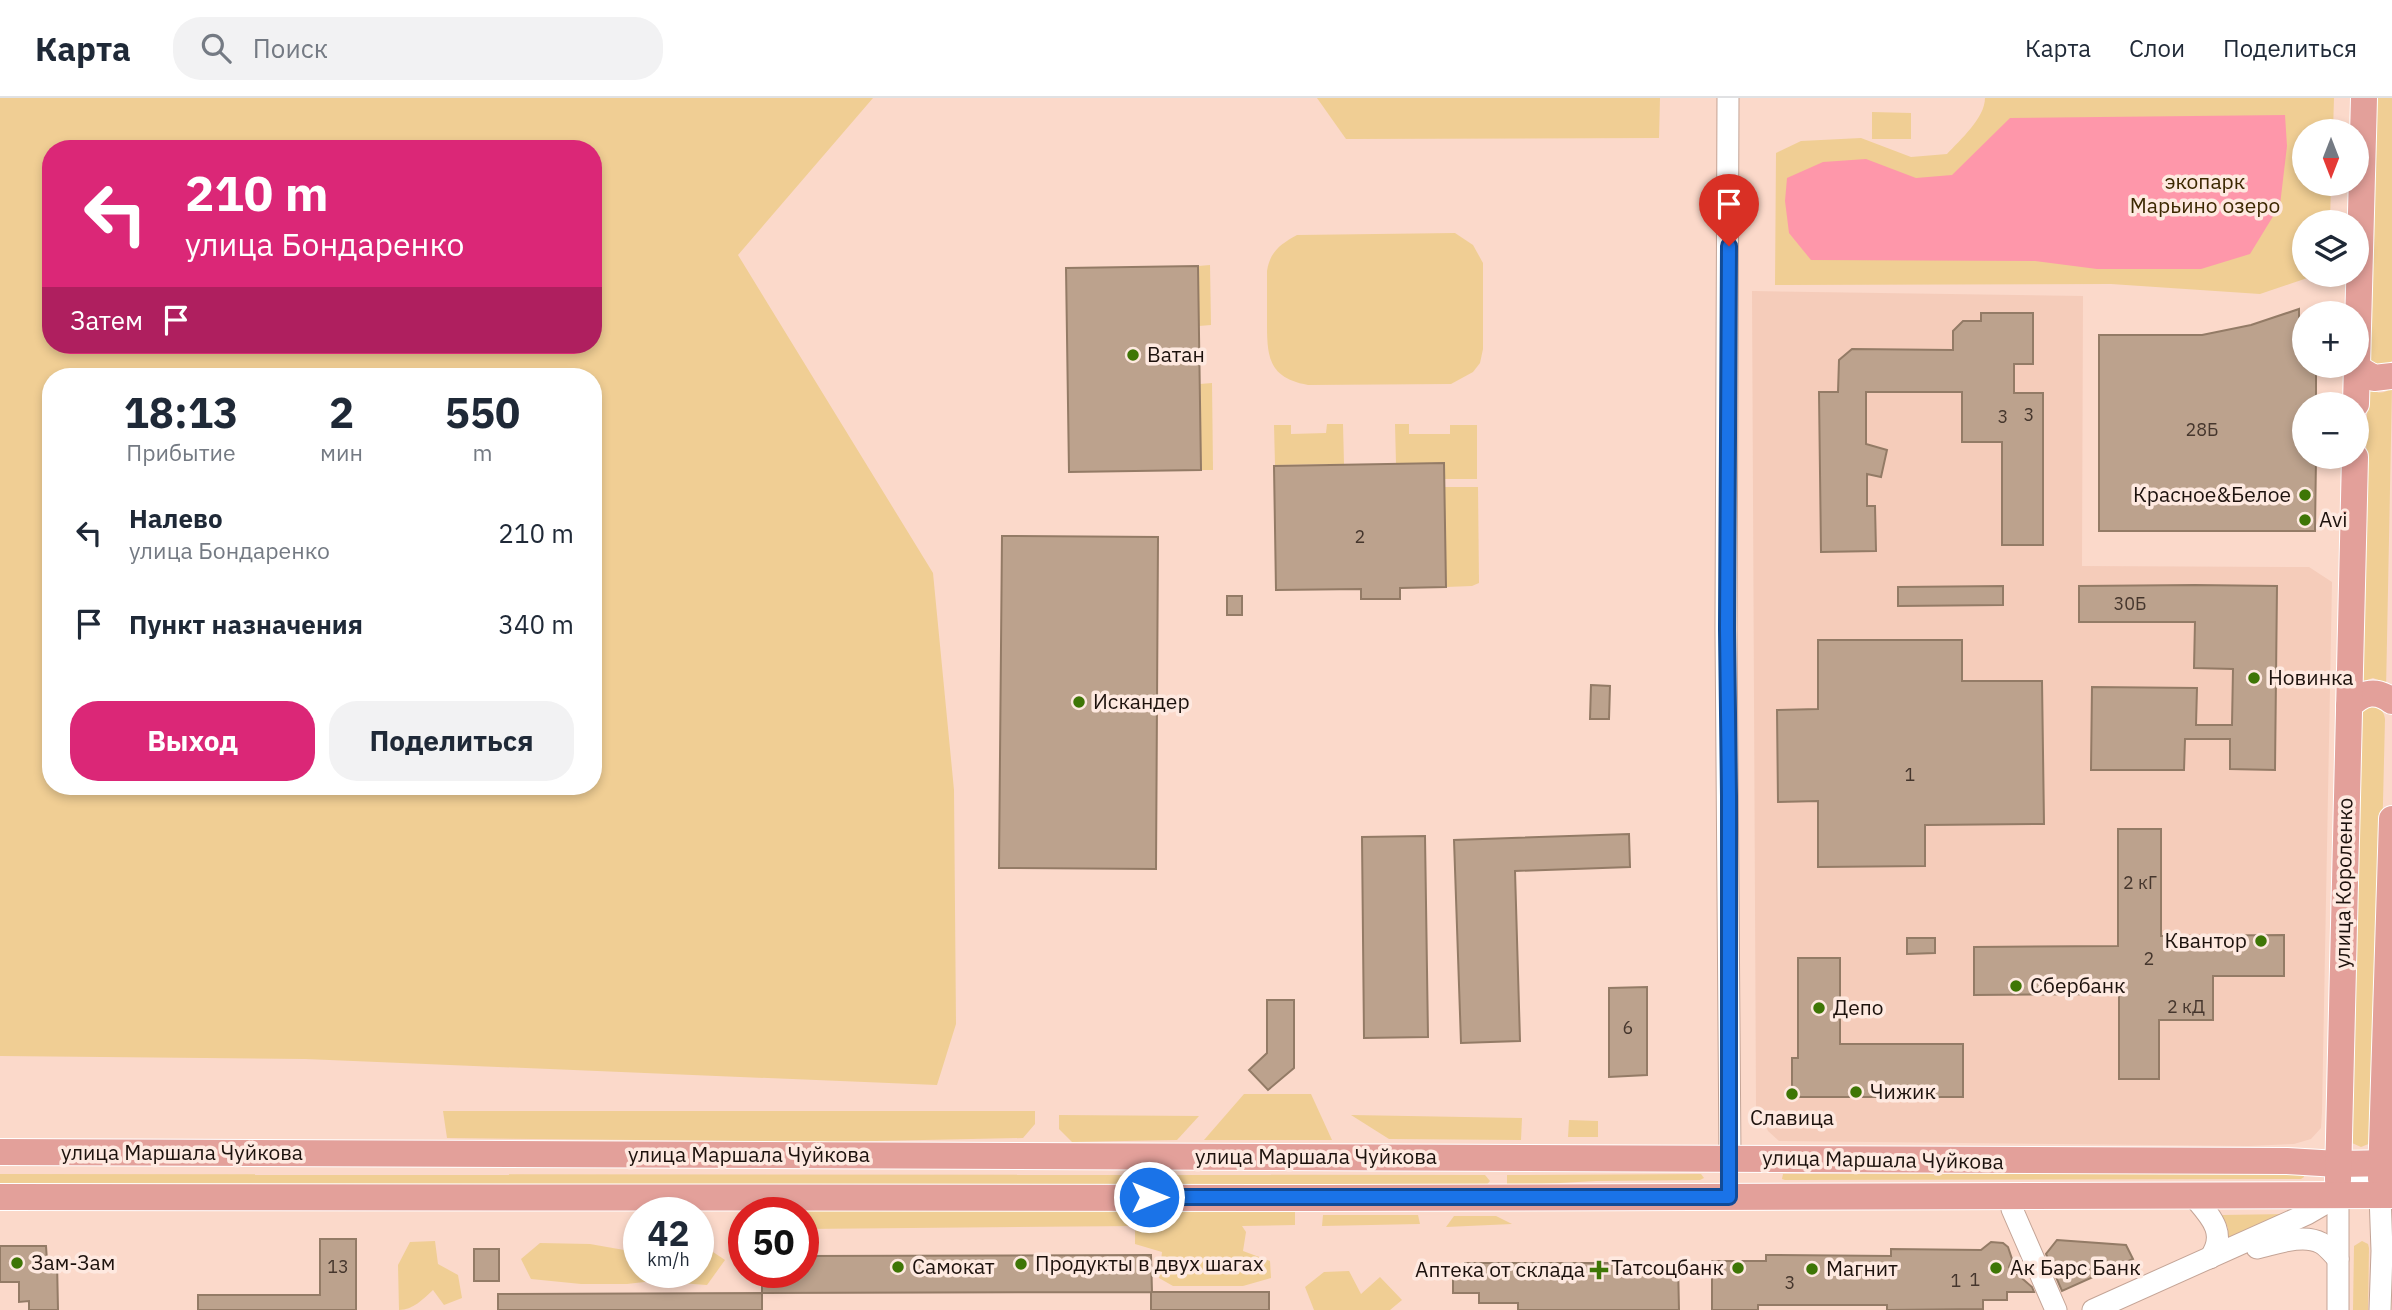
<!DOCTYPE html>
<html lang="ru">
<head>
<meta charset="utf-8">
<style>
	:root { --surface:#fff; --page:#f2f2f3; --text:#1f2937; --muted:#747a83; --line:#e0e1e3; --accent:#db2777 }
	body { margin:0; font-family:"IBM Plex Sans",sans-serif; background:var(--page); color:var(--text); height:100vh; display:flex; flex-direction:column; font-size:26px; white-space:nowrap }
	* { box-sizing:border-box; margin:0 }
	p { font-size:23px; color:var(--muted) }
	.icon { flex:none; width:38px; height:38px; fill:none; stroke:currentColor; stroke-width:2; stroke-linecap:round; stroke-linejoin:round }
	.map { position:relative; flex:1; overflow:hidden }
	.sheet { position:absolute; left:42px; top:270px; width:560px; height:427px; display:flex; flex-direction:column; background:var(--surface); border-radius:28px; box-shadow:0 4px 10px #0003 }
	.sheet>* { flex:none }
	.top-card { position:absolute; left:42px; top:42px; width:560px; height:214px; border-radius:28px; box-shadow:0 4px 10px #0003; background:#db2777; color:#fff; overflow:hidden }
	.needle { width:46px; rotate:180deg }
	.controls { position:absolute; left:2292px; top:21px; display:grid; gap:14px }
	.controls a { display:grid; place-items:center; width:77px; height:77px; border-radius:50%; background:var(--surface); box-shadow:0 4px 10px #0003; font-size:35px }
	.speed { position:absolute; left:623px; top:1099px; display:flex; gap:14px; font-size:35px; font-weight:700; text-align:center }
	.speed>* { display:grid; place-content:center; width:91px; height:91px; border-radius:50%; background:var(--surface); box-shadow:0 4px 10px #0003; line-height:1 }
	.speed small { font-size:18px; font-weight:400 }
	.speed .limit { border:10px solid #d22; background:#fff; color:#111 }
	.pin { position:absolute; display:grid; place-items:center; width:60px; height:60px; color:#fff; margin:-72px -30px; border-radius:50% 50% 50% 0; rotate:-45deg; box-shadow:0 0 7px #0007 }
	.pin .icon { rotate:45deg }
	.me { position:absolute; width:77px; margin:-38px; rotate:90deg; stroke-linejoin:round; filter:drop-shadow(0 0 5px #0008) }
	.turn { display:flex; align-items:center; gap:24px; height:147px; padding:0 28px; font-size:32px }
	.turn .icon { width:91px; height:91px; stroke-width:2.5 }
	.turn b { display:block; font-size:49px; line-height:60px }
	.then { display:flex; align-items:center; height:66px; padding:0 28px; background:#0003; gap:14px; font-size:26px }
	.eta { display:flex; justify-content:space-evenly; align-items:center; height:119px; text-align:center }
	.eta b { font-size:42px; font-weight:800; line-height:49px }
	.button { display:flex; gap:14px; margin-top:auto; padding:14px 28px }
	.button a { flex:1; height:80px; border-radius:28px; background:var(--accent); color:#fff; font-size:28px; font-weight:800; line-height:80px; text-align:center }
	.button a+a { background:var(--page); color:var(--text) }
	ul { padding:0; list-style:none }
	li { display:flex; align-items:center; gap:21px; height:91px; padding:0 28px }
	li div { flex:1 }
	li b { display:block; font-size:26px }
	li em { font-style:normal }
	header { display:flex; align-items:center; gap:42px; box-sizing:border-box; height:98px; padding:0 35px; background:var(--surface); border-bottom:2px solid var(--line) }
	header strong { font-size:33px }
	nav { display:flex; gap:38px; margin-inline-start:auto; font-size:24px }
	.search { width:490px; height:63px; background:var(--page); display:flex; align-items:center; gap:18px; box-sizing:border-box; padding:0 24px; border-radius:28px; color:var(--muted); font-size:26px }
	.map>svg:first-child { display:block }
	.built { fill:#f5ccba }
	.green { fill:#f0ce94; fill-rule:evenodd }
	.water { fill:#fe97aa }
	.building { fill:#bca28d; stroke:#937b66; stroke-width:2 }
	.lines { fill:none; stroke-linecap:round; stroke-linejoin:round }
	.minor-casing { stroke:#c4a496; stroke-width:23 }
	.major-casing { stroke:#fff; stroke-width:28 }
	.minor { stroke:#fff; stroke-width:21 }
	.major { stroke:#e3a09a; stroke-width:26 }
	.route-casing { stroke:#114b97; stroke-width:18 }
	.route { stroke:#1a73e8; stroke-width:12 }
	.poi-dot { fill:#3e7606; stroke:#fee9e0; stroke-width:2.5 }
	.labels { text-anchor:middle; stroke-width:7; stroke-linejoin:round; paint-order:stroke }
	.number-label { font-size:18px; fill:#45362d }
	.park-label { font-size:21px; fill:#3c2800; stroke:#fee9e0 }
	.poi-label { font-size:21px; fill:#1d120d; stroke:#fee9e0; text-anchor:start }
	.street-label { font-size:21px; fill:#1d120d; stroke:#fee9e0 }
</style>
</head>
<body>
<header>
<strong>Карта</strong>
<div class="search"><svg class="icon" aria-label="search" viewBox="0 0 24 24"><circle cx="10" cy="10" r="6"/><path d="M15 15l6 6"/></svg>Поиск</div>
<nav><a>Карта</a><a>Слои</a><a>Поделиться</a></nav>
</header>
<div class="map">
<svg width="2392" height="1212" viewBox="0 0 2392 1212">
	<rect width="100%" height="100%" fill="#fbd9ca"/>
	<!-- built -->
	<polygon class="built" points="1752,193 2083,198 2082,468 2309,469 2332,484 2322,1014 2321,1030 2311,1041 2294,1046 2249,1048 1779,1043 1768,1033 1756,1008"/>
	<!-- green -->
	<g class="green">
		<path d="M0,0H873L738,157L933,475L954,692L956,926L937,987L305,961L0,958ZM51,51H593V247H51ZM51,278H593V688H51Z"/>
		<polygon points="1317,0 1660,0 1659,40 1346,41"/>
		<path d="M1985,0H2334L2333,33H2305V86H2331L2330,124H2305V177H2316L2260,196L2111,186L1775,187L1776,55L1801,43L1861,40L1911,59L1947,56C1960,42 1985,20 1985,0Z"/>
		<polygon points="2374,0 2392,0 2392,263 2381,269 2372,264 2369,260"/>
		<polygon points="1872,14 1911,15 1911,41 1872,41"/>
		<path d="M1455,135L1473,147L1483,165V251L1480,265L1473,274L1451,286L1308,287C1267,280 1267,257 1267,222C1267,206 1267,189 1267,173C1270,153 1281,146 1297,137Z"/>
		<polygon points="1210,167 1211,227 1199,228 1198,168"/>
		<path d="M2368,282C2371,295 2382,299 2392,289L2386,593L2383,584L2373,580L2364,583L2360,592Z"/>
		<polygon points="1212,285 1213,372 1201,372 1200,286"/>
		<polygon points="1327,326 1343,326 1344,366 1275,367 1274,327 1291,327 1291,336 1326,335"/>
		<polygon points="1395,326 1409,326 1409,336 1450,336 1450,327 1477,327 1477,381 1444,381 1444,365 1396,366"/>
		<polygon points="1444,389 1478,389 1479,485 1472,488 1446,489"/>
		<path d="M2367,609C2378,609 2383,610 2385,621L2375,1036L2371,1045L2361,1049L2352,1045L2360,615Z"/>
		<polygon points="1244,996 1311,996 1332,1042 1204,1042"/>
		<polygon points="443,1013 1035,1013 1035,1026 1023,1040 829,1044 447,1040"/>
		<polygon points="1059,1017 1199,1018 1177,1042 1072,1044 1059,1031"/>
		<polygon points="1351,1017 1522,1020 1521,1042 1389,1041"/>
		<polygon points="1569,1022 1598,1023 1598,1039 1568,1039"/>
		<polygon points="0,1076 1485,1077 1490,1083 1485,1089 0,1086"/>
		<polygon points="1701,1076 1704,1080 1700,1082 1596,1083 1507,1088 1507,1077"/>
		<polygon points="1783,1076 2303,1076 2304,1079 2301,1081 1785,1082 1782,1081"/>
		<polygon points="793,1109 1295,1109 1295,1127 1242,1128 1246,1134 1243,1153 1270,1163 1271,1180 1243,1188 1173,1188 1159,1180 1162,1154 1135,1146 1135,1128 803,1131 803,1115 794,1115"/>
		<polygon points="2293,1116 2227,1145 2228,1130 2221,1117"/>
		<polygon points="1323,1117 1418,1117 1420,1126 1322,1128"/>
		<polygon points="1454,1118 1496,1118 1512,1126 1446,1129"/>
		<path d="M435,1143L438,1166L458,1177L462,1200L444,1207L433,1192C423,1201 413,1212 399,1212L398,1167L410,1144Z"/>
		<polygon points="2362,1143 2368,1146 2369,1150 2368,1212 2353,1212 2354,1148"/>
		<polygon points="698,1144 725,1162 707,1187 653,1183 627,1186 581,1186 531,1181 521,1161 540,1145 590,1146 624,1152 639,1148 639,1174 698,1174"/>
		<polygon points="1349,1173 1361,1196 1380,1179 1402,1202 1390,1212 1314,1212 1305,1189 1324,1174"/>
	</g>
	<!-- water -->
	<polygon class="water" points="2285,17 2287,48 2280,107 2250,156 2201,171 2097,171 2035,163 1811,162 1789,135 1785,103 1787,80 1823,64 1866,61 1916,80 1952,77 2010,20"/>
	<!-- building -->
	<g class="building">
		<polygon points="1198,168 1201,372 1069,374 1066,170"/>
		<polygon points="2299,211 2299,245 2305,245 2305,268 2316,268 2316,306 2305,306 2305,359 2316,359 2315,433 2099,433 2099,237 2202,237 2251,227"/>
		<polygon points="1981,215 2033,215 2033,266 2014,266 2014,295 2043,295 2043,447 2002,447 2002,344 1962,344 1962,294 1866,294 1866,346 1887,352 1881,379 1867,376 1867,408 1875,408 1876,453 1821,454 1819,294 1838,294 1839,262 1852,251 1953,252 1953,233 1963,223 1981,223"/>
		<polygon points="1444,365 1446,489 1400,490 1400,501 1361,501 1361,491 1276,492 1274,368"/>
		<polygon points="1002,438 1158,439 1156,771 999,770"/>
		<polygon points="2195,487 2277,488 2275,672 2230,671 2230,641 2185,641 2184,672 2091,672 2092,589 2197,590 2196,627 2232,627 2233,571 2194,570 2195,524 2079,524 2079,488"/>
		<polygon points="2003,488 2003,507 1898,508 1898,489"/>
		<rect x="1227" y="498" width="15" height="19"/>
		<polygon points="1818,542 1962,542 1962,583 2042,583 2044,726 1925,727 1925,768 1818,769 1818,703 1778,704 1777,612 1818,611"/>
		<polygon points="1591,587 1610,588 1609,621 1590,621"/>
		<polygon points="2118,731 2161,731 2161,838 2284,837 2284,878 2213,878 2213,922 2159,922 2159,981 2119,981 2119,896 1974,897 1974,849 2118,848"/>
		<polygon points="1629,736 1630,769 1515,773 1520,943 1461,945 1454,742"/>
		<polygon points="1425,738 1428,939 1364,940 1362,739"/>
		<polygon points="1907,840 1935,840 1935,855 1907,856"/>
		<polygon points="1798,860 1840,860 1840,946 1963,946 1963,999 1792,999 1792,960 1798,960"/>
		<polygon points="1647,889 1647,977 1609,979 1609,890"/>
		<polygon points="1267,902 1294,902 1294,970 1268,992 1249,972 1267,955"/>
		<polygon points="320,1141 356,1141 356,1212 198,1212 198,1197 320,1197"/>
		<polygon points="2057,1142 2126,1147 2133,1161 2062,1193 2046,1156"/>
		<polygon points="1991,1144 2003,1145 2008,1149 2012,1161 2009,1169 2032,1189 2034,1194 2007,1194 2007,1202 1983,1202 1983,1211 1887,1212 1887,1207 1758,1207 1758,1212 1712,1212 1712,1163 1766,1163 1766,1157 1891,1158 1891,1151 1981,1152"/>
		<polygon points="0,1148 46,1148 47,1163 57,1163 58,1212 29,1212 29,1203 19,1204 19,1184 0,1184"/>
		<rect x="474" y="1151" width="25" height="32"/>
		<polygon points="1151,1157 1152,1194 1269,1194 1269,1212 1151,1212 1151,1194 762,1195 762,1174 803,1174 803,1158"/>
		<polygon points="1465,1165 1678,1165 1679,1212 1518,1212 1518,1205 1479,1205 1479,1195 1453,1195 1453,1175 1465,1175"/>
		<polygon points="762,1195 762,1212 498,1212 498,1196"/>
	</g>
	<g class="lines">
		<!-- minor casing -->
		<g class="minor-casing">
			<g id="minor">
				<polyline points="1728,0 1726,531 1730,1061"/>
				<polyline points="2338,1098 2338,1212"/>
				<polyline points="2012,1099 2012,1111 2056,1212"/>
				<path d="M2194,1099C2210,1118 2228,1135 2210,1160"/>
				<path d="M2257,1150C2275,1146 2303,1135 2321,1145C2327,1148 2333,1156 2338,1161"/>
				<polyline points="2093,1212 2307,1116 2338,1098 2382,1065"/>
				<polyline points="2380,1212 2382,1153 2380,1097"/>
			</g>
		</g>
		<!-- major casing -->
		<g class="major-casing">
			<g id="major">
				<polyline points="2357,270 2374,280 2392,278"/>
				<polyline points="2356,306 2364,0"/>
				<path d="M2349,608C2363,594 2376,591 2392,603"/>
				<polyline points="0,1054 2287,1063 2338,1066 2392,1065"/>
				<polyline points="2381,1081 2392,721"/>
				<polyline points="2338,1082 2355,359"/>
				<polyline points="0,1099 1324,1100 2392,1097"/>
			</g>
		</g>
		<!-- minor -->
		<use href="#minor" class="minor"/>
		<!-- major -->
		<use href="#major" class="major"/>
	</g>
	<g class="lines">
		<!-- route casing -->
		<g class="route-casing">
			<polyline id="route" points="1149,1099 1729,1099 1729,698 1727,531 1729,148"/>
		</g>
		<!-- route -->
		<use href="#route" class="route"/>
	</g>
	<!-- markers -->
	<g class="poi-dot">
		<circle cx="1133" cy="257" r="7"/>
		<circle cx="2305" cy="397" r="7"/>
		<circle cx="2305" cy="422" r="7"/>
		<circle cx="2254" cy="580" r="7"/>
		<circle cx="1079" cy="604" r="7"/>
		<circle cx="2261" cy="843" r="7"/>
		<circle cx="2016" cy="888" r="7"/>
		<circle cx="1819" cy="910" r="7"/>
		<circle cx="1856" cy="994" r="7"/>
		<circle cx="1792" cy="996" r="7"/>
		<circle cx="17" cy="1165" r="7"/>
		<circle cx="1021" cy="1166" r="7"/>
		<circle cx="898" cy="1169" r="7"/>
		<circle cx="1738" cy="1170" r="7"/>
		<circle cx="1996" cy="1170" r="7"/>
		<circle cx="1812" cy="1171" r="7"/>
		<path d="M1595.5 1161.5h7v7h7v7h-7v7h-7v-7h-7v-7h7z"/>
	</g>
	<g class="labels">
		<!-- number labels -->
		<g class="number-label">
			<text x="2029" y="323">3</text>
			<text x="2003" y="325">3</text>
			<text x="2202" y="338">28Б</text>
			<text x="1360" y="445">2</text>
			<text x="2130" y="512">30Б</text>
			<text x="1910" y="683">1</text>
			<text x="2140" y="791">2 кГ</text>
			<text x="2149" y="867">2</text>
			<text x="2186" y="915">2 кД</text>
			<text x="1628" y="936">6</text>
			<text x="338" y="1175">13</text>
			<text x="1975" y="1188">1</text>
			<text x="1956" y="1189">1</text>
			<text x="1790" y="1191">3</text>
		</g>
		<!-- park labels -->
		<g class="park-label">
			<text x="2205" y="91">экопарк<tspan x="2205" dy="24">Марьино озеро</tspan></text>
		</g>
		<!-- poi labels -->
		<g class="poi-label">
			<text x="1147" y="264">Ватан</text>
			<text x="2291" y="404" text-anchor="end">Красное&amp;Белое</text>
			<text x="2319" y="429">Avi</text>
			<text x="2268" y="587">Новинка</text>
			<text x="1093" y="611">Искандер</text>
			<text x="2247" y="850" text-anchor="end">Квантор</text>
			<text x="2030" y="895">Сбербанк</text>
			<text x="1833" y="917">Депо</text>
			<text x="1870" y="1001">Чижик</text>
			<text x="1792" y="1027" text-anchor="middle">Славица</text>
			<text x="31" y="1172">Зам-Зам</text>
			<text x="1035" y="1173">Продукты в двух шагах</text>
			<text x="912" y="1176">Самокат</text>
			<text x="1724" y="1177" text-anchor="end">Татсоцбанк</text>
			<text x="2010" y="1177">Ак Барс Банк</text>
			<text x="1826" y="1178">Магнит</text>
			<text x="1585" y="1179" text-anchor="end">Аптека от склада</text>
		</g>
		<!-- street labels -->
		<g class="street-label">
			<text transform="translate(2344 785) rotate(-89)" y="7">улица Короленко</text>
			<text x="182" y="1062">улица Маршала Чуйкова</text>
			<text x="749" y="1064">улица Маршала Чуйкова</text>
			<text x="1316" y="1066">улица Маршала Чуйкова</text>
			<text transform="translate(1883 1062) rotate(1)" y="7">улица Маршала Чуйкова</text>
		</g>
	</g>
</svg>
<div class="controls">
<a><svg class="needle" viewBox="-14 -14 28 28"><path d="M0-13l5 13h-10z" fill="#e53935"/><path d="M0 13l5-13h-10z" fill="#747a83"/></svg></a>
<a><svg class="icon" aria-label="layers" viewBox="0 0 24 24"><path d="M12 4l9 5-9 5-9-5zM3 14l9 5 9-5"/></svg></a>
<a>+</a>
<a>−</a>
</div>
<div class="speed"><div>42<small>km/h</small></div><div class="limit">50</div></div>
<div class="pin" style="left:1729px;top:148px;background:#d93025"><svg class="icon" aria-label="arrive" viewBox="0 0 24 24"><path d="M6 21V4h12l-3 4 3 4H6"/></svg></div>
<svg class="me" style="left:1149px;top:1099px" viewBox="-20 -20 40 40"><circle r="17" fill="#1a73e8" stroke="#fff" stroke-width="3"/><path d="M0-11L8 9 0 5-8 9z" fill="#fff"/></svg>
<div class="top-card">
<div class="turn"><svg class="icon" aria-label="left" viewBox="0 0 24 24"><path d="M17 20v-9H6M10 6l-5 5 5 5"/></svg><div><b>210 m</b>улица Бондаренко</div></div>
<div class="then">Затем<svg class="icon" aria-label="arrive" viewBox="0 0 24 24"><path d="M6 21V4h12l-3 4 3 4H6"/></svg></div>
</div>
<section class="sheet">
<div class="eta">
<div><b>18:13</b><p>Прибытие</p></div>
<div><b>2</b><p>мин</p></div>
<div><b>550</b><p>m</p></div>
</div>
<ul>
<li><svg class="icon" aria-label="left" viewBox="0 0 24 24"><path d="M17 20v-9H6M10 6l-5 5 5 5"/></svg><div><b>Налево</b><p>улица Бондаренко</p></div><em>210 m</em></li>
<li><svg class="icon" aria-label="arrive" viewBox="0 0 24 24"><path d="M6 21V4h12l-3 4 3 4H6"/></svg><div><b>Пункт назначения</b></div><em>340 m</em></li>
</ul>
<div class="button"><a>Выход</a><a>Поделиться</a></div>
</section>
</div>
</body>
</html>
